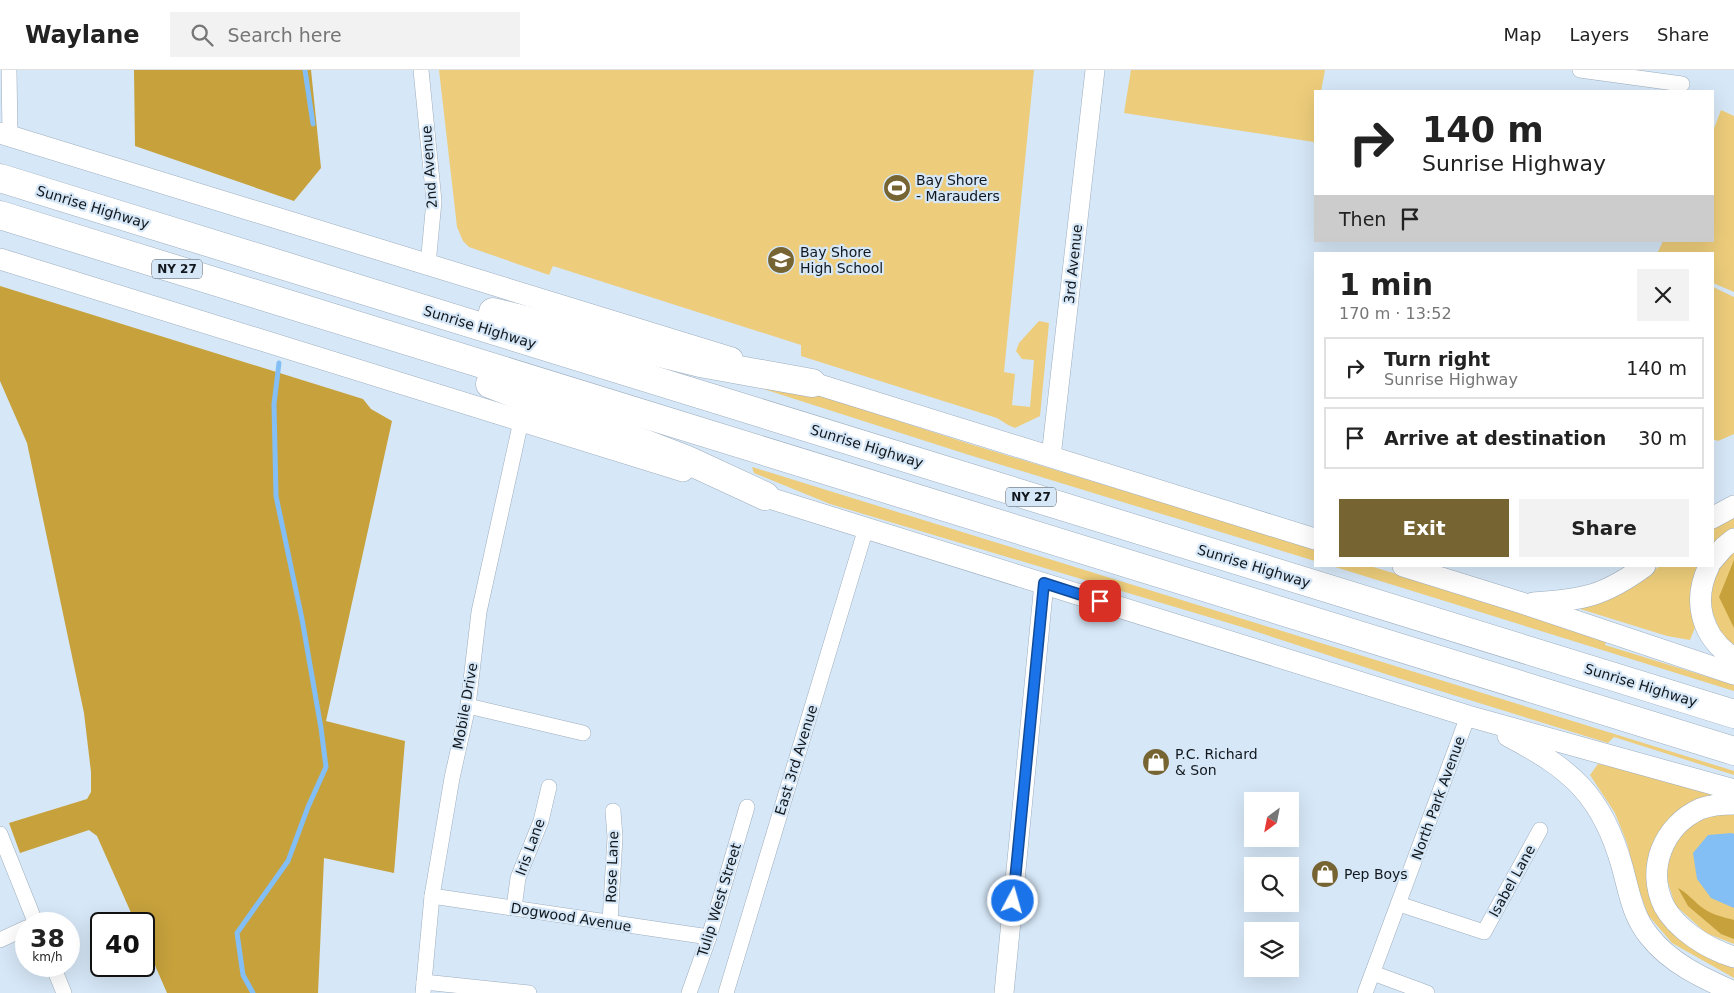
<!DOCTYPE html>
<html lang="en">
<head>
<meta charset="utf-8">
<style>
	:root { --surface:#fff; --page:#f2f2f2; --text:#222; --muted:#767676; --line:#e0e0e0; --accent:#776433 }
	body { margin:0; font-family:"DejaVu Sans",sans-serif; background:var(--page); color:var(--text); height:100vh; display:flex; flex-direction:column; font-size:19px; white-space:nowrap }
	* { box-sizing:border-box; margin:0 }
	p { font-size:16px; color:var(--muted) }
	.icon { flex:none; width:28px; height:28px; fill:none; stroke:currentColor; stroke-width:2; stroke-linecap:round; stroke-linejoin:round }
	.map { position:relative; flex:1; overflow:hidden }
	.drawer { position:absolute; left:1314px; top:182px; width:400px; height:315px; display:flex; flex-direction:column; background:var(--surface); border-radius:0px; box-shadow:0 5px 20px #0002 }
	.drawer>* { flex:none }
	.banner { position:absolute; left:1314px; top:20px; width:400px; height:152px; border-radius:0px; box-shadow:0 5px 20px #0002; background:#fff; color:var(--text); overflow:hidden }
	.needle { width:32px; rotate:212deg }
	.buttons { position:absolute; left:1244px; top:722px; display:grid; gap:10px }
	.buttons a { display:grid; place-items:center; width:55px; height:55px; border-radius:0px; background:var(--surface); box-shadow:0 5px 20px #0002; font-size:25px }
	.speed { position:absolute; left:15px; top:842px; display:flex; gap:10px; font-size:25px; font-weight:700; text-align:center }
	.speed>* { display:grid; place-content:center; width:65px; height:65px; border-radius:50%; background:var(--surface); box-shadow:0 5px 20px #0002; line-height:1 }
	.speed small { font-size:12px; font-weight:400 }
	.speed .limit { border:2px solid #111; border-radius:8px; background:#fff; color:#111 }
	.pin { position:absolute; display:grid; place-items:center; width:42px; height:42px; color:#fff; margin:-21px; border-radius:10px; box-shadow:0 2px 8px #0006 }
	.me { position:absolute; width:55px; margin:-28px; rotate:6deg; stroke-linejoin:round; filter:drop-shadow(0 0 4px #0008) }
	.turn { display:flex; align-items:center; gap:18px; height:105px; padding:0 25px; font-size:22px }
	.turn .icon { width:65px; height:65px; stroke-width:2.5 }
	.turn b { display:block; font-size:35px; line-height:42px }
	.then { display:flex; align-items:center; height:48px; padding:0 25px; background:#0003; gap:10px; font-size:19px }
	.round { display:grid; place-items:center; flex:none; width:52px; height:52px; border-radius:0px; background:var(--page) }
	.summary { display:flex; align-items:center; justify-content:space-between; height:85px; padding:0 25px }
	h1 { font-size:30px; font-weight:600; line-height:38px }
	.cta { display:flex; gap:10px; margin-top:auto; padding:10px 25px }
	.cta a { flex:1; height:58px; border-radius:0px; background:var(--accent); color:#fff; font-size:20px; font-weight:600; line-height:58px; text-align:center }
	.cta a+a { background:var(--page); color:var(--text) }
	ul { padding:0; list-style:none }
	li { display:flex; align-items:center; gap:15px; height:62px; margin:0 10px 8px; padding:0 15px; border:2px solid var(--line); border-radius:0px }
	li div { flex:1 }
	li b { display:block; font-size:19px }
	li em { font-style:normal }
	header { display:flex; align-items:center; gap:30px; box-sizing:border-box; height:70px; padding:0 25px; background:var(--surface); border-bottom:1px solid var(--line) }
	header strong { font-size:24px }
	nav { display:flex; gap:28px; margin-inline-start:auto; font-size:18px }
	.search { width:350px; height:45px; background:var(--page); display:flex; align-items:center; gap:12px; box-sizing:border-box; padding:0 18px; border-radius:0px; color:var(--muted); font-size:19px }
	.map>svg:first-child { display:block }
	.green { fill:#edcd7b }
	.forest { fill:#c6a13c }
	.water { fill:#83bff5 }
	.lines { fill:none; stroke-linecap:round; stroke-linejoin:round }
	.stream { stroke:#83bff5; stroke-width:5 }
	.minor-casing { stroke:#9dadbd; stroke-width:16 }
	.tertiary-casing { stroke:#9dadbd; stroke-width:20 }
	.secondary-casing { stroke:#9dadbd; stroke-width:22 }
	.motorway-casing { stroke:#9dadbd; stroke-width:29 }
	.minor { stroke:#fff; stroke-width:15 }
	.tertiary { stroke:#fff; stroke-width:19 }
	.secondary { stroke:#fff; stroke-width:21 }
	.motorway { stroke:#fff; stroke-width:28 }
	.route-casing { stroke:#114b97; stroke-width:12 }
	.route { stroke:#1a73e8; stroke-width:9 }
	.labels { text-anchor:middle; stroke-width:4.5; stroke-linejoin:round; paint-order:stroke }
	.shield { fill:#d6e7f7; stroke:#4c555e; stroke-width:1 }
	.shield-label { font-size:12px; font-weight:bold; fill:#11171c }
	.street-label { font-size:14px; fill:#11171c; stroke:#d6e7f7 }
	.poi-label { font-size:14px; fill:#11171c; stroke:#d6e7f7; text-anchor:start }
</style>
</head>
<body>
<header>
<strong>Waylane</strong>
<div class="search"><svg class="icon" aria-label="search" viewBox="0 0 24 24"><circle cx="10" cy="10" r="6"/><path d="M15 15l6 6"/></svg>Search here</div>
<nav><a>Map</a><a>Layers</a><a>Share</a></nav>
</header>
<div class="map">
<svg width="1734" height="923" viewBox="0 0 1734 923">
	<rect width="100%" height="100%" fill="#d6e7f7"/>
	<!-- green -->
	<g class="green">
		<polygon points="439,0 1034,0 1004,302 1015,304 1012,335 1030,337 1034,290 1022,289 1016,281 1019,273 1039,251 1049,253 1040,346 1015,358 1008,355 997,348 801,286 801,275 553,196 549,205 469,177 463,171 457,157"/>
		<polygon points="1131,0 1325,0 1321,21 1315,21 1314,72 1124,43"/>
		<polygon points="1721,40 1734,46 1734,222 1713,213 1712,184 1657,184 1663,171 1712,171 1713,61"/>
		<polygon points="1713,217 1734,227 1734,364 1718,371 1712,369"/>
		<polygon points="745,313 809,322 973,375 1315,479 1315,491 966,384"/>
		<polygon points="752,397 1734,701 1734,705 1614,667 1608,673 1395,607 1242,557 830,434 754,403"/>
		<polygon points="1734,447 1734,458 1723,465 1713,477 1712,459"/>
		<polygon points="1734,479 1734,575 1722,566 1710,536 1711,509 1729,483"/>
		<polygon points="1332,496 1370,496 1607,568 1605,575 1734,615 1734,621"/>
		<polygon points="1660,496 1699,496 1696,555 1690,570 1667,566 1577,538 1650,503"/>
		<polygon points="1598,694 1613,696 1721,724 1691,734 1651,818 1734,893 1734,908 1672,873 1648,845 1638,817 1627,773 1615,743 1590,705"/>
		<polygon points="1734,740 1734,874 1706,863 1675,835 1665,803 1672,772 1690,754 1719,741"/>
	</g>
	<!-- forest -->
	<g class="forest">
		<polygon points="134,0 311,0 321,98 294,131 135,76"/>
		<polygon points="0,216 363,329 371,339 392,351 326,651 405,671 394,803 324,788 318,923 167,923 144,870 144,854 136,854 97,766 89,760 20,783 9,753 87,729 91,722 91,702 84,643 27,373 0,311"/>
		<polygon points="1734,490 1734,558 1719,527"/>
		<path d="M1678,818C1687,823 1693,830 1700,836C1710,844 1722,847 1734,850V869L1721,864L1688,836Z"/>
	</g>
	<!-- water -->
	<polygon class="water" points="1732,763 1734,764 1734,838 1711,828 1697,809 1693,783 1708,765"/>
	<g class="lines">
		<!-- stream -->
		<g class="stream">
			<polyline points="305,0 313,54"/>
			<polyline points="253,923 243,905 237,863 288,791 308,737 326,697 321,658 302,549 276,426 274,334 279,293"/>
		</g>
		<!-- minor casing -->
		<g class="minor-casing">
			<g id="minor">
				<polyline points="9,0 10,66"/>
				<polyline points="421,0 434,131 428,195"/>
				<polyline points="1580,0 1682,14"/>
				<polyline points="468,636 583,663"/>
				<polyline points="0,764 36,854"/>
				<polyline points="432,826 709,867"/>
				<polyline points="1399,834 1484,862 1540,760"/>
				<polyline points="514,838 518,808 541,751 549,717"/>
				<polyline points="610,852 615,767 613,741"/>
				<polyline points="0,870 26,858"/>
				<polyline points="53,896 64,923"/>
				<polyline points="1373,903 1427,923"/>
				<polyline points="424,912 529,923"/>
				<polyline points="423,923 432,826 452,708 468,636 479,542 521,351"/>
				<polyline points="689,923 709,867 747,737"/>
				<polyline points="726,923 866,458"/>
				<polyline points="1365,923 1468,646"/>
			</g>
		</g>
		<!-- tertiary casing -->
		<g class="tertiary-casing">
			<g id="tertiary">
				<polyline points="1051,387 1095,0"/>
				<polyline points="1004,923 1044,513"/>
			</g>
		</g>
		<!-- secondary casing -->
		<g class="secondary-casing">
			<g id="secondary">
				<polyline points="0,63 732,288"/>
				<polyline points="0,189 683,401"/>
				<polyline points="797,308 1315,469"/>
				<polyline points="750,422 1468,646 1734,720"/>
				<polyline points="1712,448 1734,436"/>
				<polyline points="1712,491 1724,477 1734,469"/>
				<polyline points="1403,496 1522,533 1734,604"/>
				<path d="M1709,496C1692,531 1701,567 1734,588"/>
				<path d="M1533,533C1583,530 1604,526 1645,496"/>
				<path d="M1508,666C1571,699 1602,725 1622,796C1629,821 1632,845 1649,866C1671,894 1703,908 1734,922"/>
				<path d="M1734,734C1723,734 1710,735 1700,739C1663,756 1646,799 1664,836C1677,860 1708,879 1734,887"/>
			</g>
		</g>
		<!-- motorway casing -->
		<g class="motorway-casing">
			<g id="motorway">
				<polyline points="0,108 1734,644"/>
				<polyline points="0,145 1734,681"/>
				<polyline points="493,242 700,293 812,313"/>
				<polyline points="490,314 685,389 765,426"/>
			</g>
		</g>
		<!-- minor -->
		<use href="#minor" class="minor"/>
		<!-- tertiary -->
		<use href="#tertiary" class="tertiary"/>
		<!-- secondary -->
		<use href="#secondary" class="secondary"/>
		<!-- motorway -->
		<use href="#motorway" class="motorway"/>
	</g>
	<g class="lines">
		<!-- route casing -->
		<g class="route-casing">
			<polyline id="route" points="1013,831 1044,513 1100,531"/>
		</g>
		<!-- route -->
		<use href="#route" class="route"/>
	</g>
	<!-- icons -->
	<defs>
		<g id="stadium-disc" transform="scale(1.4375)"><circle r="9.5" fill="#776433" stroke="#d6e7f7"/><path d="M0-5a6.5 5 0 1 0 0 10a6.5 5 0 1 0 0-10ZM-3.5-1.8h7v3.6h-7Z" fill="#fff"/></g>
		<g id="school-disc" transform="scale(1.4375)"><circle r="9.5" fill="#776433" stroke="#d6e7f7"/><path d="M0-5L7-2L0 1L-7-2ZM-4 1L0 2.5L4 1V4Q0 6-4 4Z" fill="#fff"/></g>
		<g id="shop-disc" transform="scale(1.4375)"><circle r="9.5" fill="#776433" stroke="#d6e7f7"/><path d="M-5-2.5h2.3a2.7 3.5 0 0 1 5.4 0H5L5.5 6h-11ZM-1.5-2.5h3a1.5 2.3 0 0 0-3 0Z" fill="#fff"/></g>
	</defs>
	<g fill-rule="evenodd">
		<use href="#stadium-disc" x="897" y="118"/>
		<use href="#school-disc" x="781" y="190"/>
		<use href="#shop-disc" x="1156" y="692"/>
		<use href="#shop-disc" x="1325" y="804"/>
	</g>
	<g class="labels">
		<!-- shield labels -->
		<g class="shield">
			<rect x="152" y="189.5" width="50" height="19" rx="4"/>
			<rect x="1006" y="417.5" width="50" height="19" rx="4"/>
		</g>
		<g class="shield-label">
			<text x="177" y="203">NY 27</text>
			<text x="1031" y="431">NY 27</text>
		</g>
		<!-- street labels -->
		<g class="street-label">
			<text transform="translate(429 97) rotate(-94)" y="5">2nd Avenue</text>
			<text transform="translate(93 137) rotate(17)" y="5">Sunrise Highway</text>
			<text transform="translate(1073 194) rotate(-84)" y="5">3rd Avenue</text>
			<text transform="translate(480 257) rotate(17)" y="5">Sunrise Highway</text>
			<text transform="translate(867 376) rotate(17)" y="5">Sunrise Highway</text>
			<text transform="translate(1254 496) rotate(17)" y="5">Sunrise Highway</text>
			<text transform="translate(1641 615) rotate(17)" y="5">Sunrise Highway</text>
			<text transform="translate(465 636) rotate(-80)" y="5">Mobile Drive</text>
			<text transform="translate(796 690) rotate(-73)" y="5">East 3rd Avenue</text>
			<text transform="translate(1438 728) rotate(-70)" y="5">North Park Avenue</text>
			<text transform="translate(530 777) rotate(-70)" y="5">Iris Lane</text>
			<text transform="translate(612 797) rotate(-88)" y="5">Rose Lane</text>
			<text transform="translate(1512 811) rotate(-61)" y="5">Isabel Lane</text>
			<text transform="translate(719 830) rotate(-73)" y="5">Tulip West Street</text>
			<text transform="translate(571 847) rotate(9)" y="5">Dogwood Avenue</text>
		</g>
		<!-- poi labels -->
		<g class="poi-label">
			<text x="916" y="115">Bay Shore<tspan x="916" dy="16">- Marauders</tspan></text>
			<text x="800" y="187">Bay Shore<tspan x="800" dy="16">High School</tspan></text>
			<text x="1175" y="689">P.C. Richard<tspan x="1175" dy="16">&amp; Son</tspan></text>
			<text x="1344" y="809">Pep Boys</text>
		</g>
	</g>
</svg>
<div class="buttons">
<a><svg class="needle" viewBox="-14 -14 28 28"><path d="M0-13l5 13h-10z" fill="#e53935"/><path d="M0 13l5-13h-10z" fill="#767676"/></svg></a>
<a><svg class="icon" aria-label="search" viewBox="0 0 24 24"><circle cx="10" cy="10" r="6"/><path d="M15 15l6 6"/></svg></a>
<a><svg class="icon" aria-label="layers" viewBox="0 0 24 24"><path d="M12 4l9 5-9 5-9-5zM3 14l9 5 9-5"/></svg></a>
</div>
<div class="speed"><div>38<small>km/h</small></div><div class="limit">40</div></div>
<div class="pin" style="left:1100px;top:531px;background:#d93025"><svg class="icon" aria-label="arrive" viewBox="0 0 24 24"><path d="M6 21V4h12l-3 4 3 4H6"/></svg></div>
<svg class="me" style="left:1013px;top:831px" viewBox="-20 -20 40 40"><circle r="17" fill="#1a73e8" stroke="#fff" stroke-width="3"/><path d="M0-11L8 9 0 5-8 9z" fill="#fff"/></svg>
<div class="banner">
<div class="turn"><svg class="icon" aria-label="right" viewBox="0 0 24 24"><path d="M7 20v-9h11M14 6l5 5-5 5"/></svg><div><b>140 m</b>Sunrise Highway</div></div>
<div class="then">Then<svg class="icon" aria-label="arrive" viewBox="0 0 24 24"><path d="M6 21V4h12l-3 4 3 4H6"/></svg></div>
</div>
<section class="drawer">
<div class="summary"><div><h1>1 min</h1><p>170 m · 13:52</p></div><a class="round"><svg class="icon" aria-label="close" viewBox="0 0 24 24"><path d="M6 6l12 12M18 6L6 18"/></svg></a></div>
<ul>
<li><svg class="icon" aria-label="right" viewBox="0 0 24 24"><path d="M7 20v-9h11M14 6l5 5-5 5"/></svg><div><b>Turn right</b><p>Sunrise Highway</p></div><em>140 m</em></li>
<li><svg class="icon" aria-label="arrive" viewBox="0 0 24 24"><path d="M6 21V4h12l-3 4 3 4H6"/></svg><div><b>Arrive at destination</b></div><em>30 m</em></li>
</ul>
<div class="cta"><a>Exit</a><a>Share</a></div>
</section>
</div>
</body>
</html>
